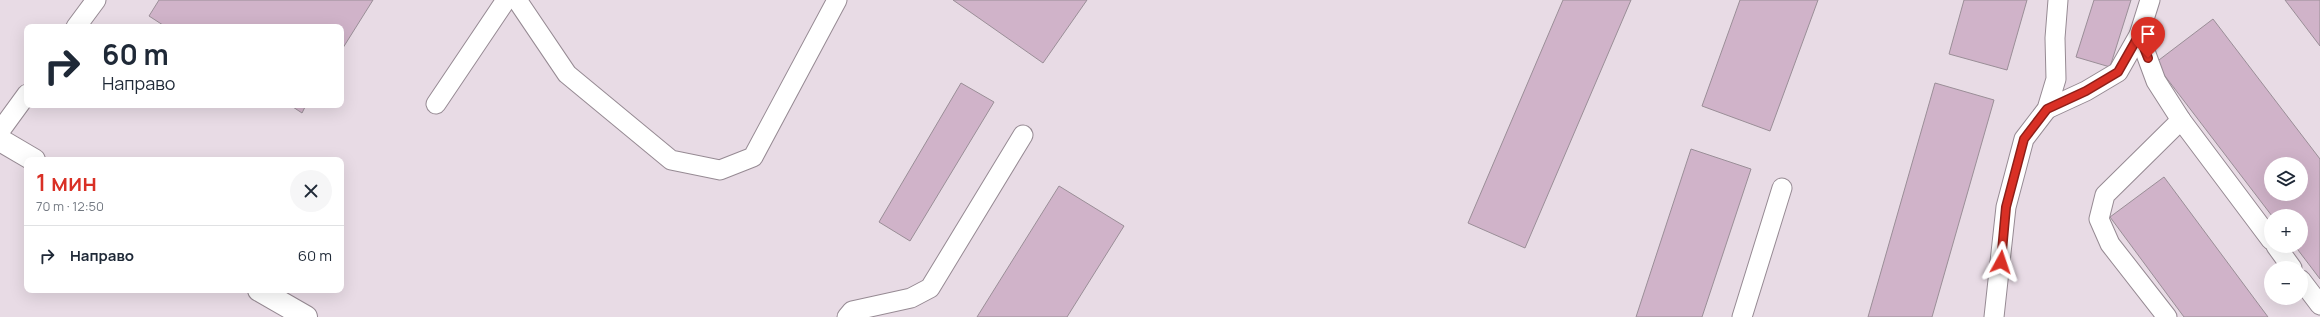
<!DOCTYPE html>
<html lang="ru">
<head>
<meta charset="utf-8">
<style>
	:root { --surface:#fff; --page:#f6f6f7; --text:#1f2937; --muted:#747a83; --line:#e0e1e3; --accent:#d93025 }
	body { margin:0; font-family:Manrope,sans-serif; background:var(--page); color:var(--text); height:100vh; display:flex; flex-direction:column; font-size:15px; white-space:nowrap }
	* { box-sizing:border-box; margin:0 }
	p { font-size:13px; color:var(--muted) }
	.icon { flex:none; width:22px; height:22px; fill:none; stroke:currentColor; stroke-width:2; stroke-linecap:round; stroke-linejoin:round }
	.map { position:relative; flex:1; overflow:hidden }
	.drawer { position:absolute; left:24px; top:157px; width:320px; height:136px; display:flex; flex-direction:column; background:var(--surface); border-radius:8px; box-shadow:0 4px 16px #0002 }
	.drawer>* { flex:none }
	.banner { position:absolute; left:24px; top:24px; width:320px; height:84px; border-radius:8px; box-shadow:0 4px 16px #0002; background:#fff; color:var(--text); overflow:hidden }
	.fabs { position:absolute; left:2264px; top:157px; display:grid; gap:8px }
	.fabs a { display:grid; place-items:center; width:44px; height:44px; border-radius:50%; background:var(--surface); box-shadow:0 4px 16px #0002; font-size:20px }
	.pin { position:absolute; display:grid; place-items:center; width:34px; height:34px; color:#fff; margin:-41px -17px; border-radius:50% 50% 50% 0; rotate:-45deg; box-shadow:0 0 4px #0007 }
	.pin .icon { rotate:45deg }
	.me { position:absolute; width:44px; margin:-22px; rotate:5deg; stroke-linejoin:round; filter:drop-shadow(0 0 3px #0008) }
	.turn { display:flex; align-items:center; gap:14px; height:84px; padding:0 12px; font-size:18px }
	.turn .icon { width:52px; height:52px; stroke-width:2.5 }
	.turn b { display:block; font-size:28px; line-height:34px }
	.round { display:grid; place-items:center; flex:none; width:42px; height:42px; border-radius:21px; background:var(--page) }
	.overview { display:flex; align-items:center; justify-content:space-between; height:68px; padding:0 12px }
	h1 { font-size:24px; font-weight:600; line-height:30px; color:var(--accent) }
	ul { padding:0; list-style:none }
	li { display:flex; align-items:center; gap:12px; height:60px; padding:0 12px; border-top:1px solid var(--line) }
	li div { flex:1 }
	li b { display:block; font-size:15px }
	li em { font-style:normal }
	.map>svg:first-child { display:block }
	.building { fill:#d0b3c9; stroke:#9a8e97; fill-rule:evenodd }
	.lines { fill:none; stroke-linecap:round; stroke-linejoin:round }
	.service-casing { stroke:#968a93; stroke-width:21 }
	.minor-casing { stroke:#968a93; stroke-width:24 }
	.service { stroke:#fff; stroke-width:19 }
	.minor { stroke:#fff; stroke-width:22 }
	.route-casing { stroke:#8d1f18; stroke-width:10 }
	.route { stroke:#d93025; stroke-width:7 }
</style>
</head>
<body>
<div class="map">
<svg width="2320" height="317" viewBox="0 0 2320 317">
	<rect width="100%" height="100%" fill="#e8dbe5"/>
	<!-- building -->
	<g class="building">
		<polygon points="159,0 373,0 341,51 341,27 166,27 149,16"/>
		<polygon points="953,0 1087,0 1043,63"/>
		<polygon points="1563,0 1631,0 1525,248 1468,223"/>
		<polygon points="1740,0 1818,0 1770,131 1702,106"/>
		<polygon points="1964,0 2027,0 2007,70 1949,54"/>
		<polygon points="2094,0 2131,0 2110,67 2076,57"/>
		<polygon points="2285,0 2320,0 2320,46"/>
		<path d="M2213,19L2320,159V279L2295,246H2301V216H2272L2155,63ZM2271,164H2301V194H2271Z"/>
		<polygon points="961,83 994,102 910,241 879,222"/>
		<polygon points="1935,83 1994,100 1932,317 1868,317"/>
		<polygon points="290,105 306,105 302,113"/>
		<polygon points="1691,149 1751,169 1702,317 1636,317"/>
		<polygon points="2164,177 2268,317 2184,317 2110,217"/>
		<polygon points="1059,186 1124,226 1067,317 977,317"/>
	</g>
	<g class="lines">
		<!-- service casing -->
		<g class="service-casing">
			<g id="service">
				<polyline points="517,0 567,74 671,160 720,170 753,157 837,0"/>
				<polyline points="76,27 96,0"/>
				<polyline points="2139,35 2156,81 2181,120"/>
				<polyline points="436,104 506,0"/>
				<polyline points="2047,109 2086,91 2118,72 2139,35 2150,0"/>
				<polyline points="0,131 27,94"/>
				<polyline points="2276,246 2292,268"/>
				<polyline points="2301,280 2320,305"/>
				<polyline points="847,317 852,311 911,298 930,288 1023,135"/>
				<polyline points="1742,317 1782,188"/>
				<polyline points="1994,317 2006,207 2024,139 2047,109 2056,79 2055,38 2058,0"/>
				<polyline points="2167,317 2110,244 2099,219 2105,195 2181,120 2271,240"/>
			</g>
		</g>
		<!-- minor casing -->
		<g class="minor-casing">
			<g id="minor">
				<polyline points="0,140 34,160"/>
				<polyline points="259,290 306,317"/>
			</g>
		</g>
		<!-- service -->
		<use href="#service" class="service"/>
		<!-- minor -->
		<use href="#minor" class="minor"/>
	</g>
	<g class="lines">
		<!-- route casing -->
		<g class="route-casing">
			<polyline id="route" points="2001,262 2006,207 2024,139 2047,109 2086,91 2118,72 2139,35 2148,58"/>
		</g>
		<!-- route -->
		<use href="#route" class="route"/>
	</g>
</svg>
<div class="fabs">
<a><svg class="icon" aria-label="layers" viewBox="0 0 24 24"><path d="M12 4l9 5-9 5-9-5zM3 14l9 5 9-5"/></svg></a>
<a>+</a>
<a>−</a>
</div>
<div class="pin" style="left:2148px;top:58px;background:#d93025"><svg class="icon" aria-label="arrive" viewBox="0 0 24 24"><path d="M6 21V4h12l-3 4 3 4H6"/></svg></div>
<svg class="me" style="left:2001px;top:262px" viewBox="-20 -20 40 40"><path d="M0-17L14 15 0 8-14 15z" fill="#d93025" stroke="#fff" stroke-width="4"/></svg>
<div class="banner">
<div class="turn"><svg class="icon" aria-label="right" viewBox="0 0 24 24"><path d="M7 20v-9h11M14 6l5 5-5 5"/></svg><div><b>60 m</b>Направо</div></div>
</div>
<section class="drawer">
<div class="overview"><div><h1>1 мин</h1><p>70 m · 12:50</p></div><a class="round"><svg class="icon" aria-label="close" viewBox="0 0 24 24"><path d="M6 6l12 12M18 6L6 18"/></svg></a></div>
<ul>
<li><svg class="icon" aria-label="right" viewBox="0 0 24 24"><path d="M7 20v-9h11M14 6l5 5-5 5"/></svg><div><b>Направо</b></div><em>60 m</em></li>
</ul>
</section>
</div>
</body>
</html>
